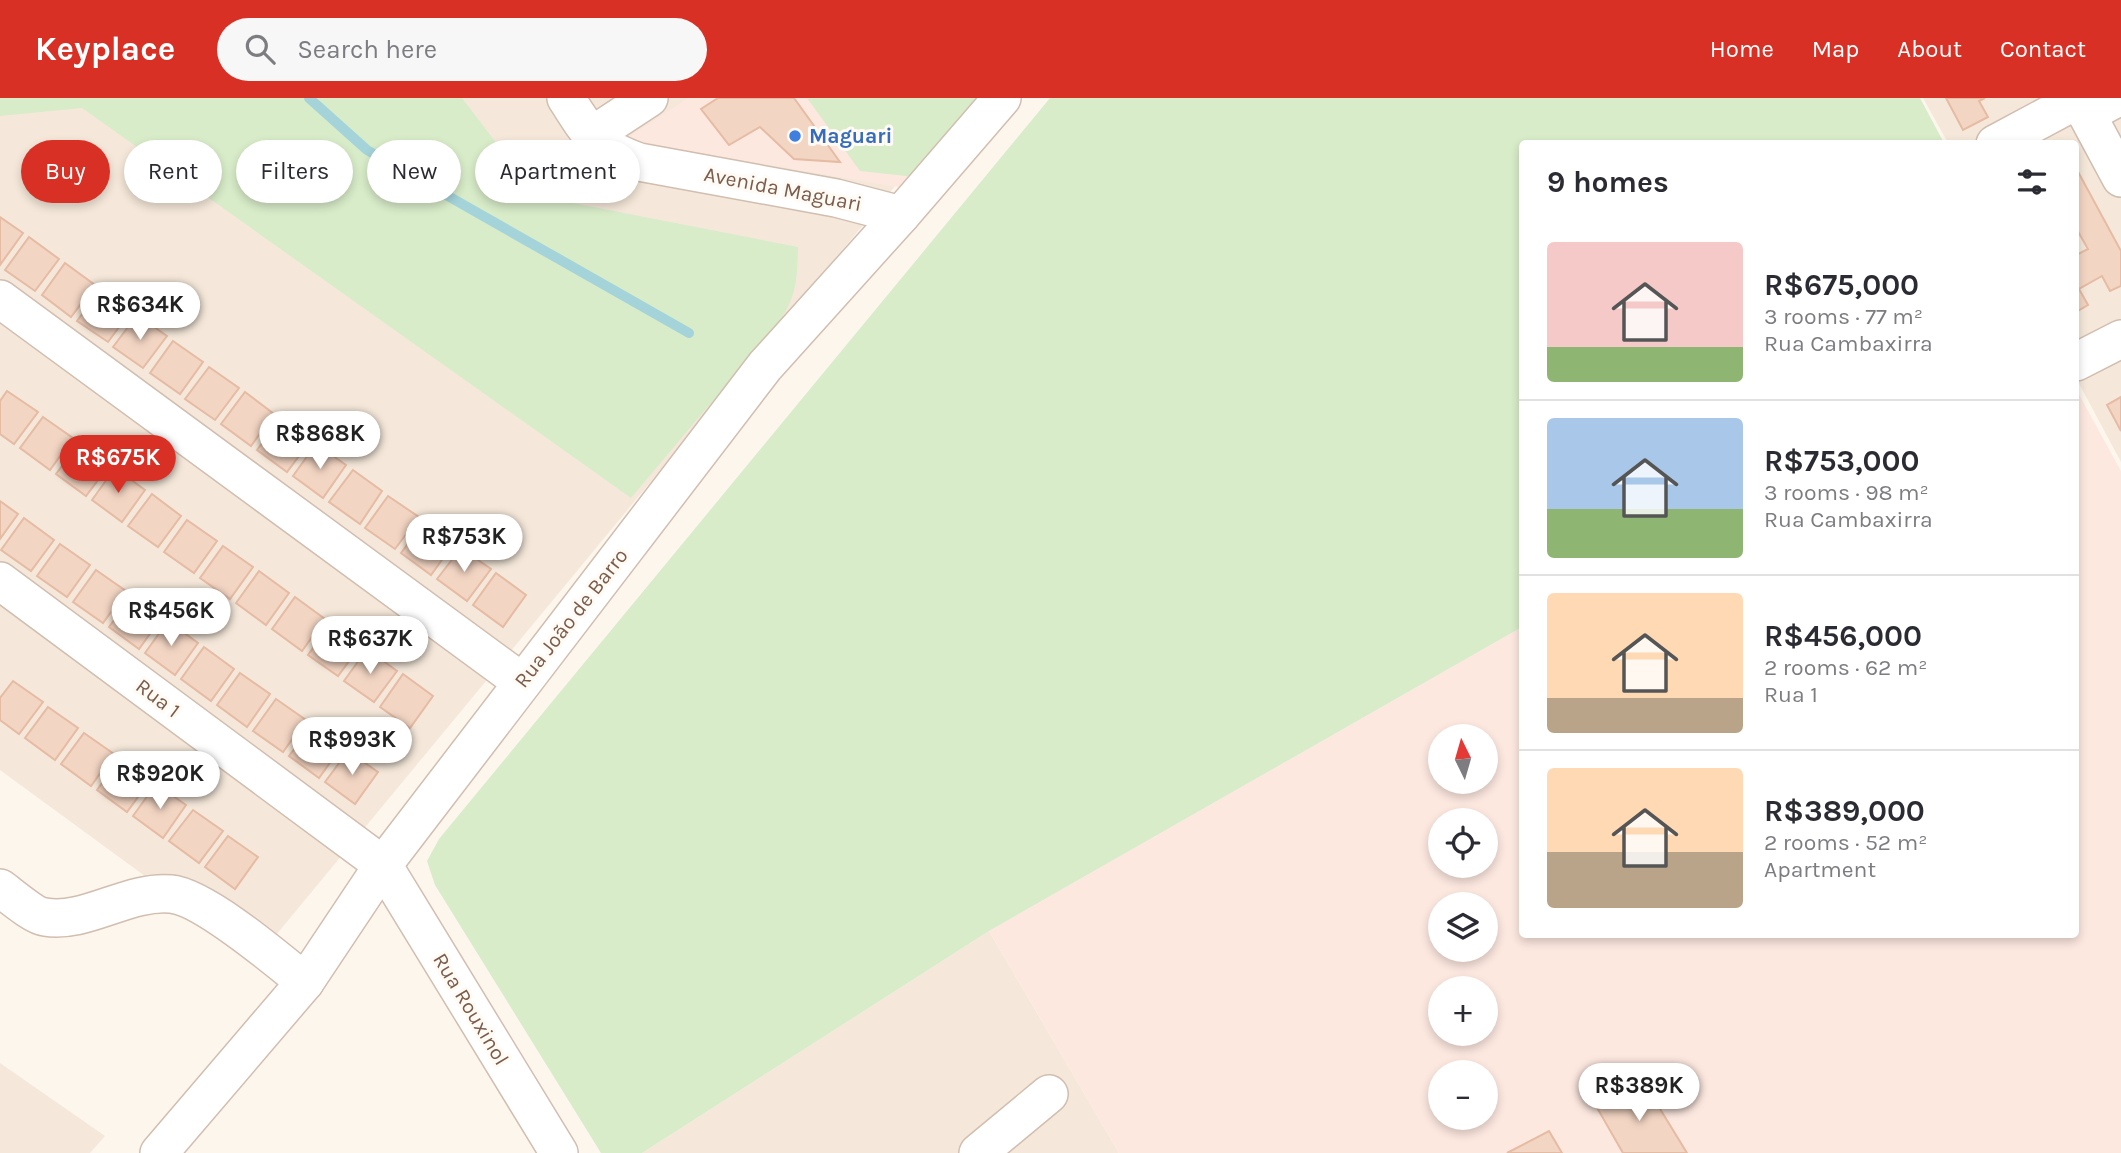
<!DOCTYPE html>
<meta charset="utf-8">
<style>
:root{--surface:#fff;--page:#f7f7f7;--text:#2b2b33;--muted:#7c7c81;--line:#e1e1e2;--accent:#d93025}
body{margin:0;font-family:Karla,sans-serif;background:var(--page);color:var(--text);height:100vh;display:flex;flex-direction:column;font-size:26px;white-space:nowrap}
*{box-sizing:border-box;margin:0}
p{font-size:23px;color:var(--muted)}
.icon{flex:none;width:38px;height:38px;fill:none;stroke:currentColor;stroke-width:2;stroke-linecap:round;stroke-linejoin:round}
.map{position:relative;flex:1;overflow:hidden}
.panel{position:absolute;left:1519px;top:42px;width:560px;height:798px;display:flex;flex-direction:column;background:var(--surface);border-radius:7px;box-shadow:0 4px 10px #0003}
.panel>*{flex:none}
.guide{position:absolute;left:21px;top:42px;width:665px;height:63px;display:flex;gap:14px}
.needle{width:46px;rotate:355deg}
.tools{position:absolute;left:1428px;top:626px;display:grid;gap:14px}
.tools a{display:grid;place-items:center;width:70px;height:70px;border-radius:50%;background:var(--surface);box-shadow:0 4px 10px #0003;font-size:35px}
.price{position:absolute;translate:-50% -60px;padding:0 16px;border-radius:24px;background:#fff;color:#222;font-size:23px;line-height:46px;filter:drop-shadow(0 2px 4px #0008)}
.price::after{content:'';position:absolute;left:50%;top:42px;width:21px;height:16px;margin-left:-10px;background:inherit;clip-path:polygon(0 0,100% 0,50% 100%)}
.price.active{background:var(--accent);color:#fff}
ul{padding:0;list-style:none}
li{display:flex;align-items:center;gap:21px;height:175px;padding:0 28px}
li+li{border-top:2px solid var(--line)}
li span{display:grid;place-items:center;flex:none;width:196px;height:140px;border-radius:7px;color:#555}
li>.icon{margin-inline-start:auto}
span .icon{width:84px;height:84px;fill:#fffc;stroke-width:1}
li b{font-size:30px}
h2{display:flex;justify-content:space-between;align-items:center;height:84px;padding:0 28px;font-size:30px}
.tag{padding:0 24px;border-radius:32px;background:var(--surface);box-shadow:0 4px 10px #0003;font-size:24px;line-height:63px}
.tag.active{background:var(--accent);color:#fff}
header{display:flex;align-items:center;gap:42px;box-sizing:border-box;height:98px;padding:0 35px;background:var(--accent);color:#fff}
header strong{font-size:33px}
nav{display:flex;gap:38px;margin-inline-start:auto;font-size:24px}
.search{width:490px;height:63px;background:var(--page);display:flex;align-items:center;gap:18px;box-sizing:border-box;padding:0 24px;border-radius:38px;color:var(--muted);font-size:26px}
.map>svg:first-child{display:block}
</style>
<header>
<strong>Keyplace</strong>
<div class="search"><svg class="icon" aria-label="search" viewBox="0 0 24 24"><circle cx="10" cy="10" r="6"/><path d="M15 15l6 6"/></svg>Search here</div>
<nav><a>Home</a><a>Map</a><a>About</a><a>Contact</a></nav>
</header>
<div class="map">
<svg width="2121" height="1055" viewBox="0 0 2121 1055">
<rect width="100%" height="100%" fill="#fdf6ec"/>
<g fill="#f5e8da">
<path d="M 0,0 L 968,0 L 257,860 L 0,672 Z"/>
<path d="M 1923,0 L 2121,0 L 2121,364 L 2076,280 L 2076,46 L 1948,45 Z"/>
<path d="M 989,833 L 1119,1055 L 642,1055 Z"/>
<path d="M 0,965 L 105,1038 L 90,1055 L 0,1055 Z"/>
</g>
<g fill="#fde8e0" fill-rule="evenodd">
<path d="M 688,0 L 988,0 L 910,91 L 625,42 Z"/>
<path d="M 2076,291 L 2121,373 L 2121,1055 L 1119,1055 L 989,833 L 1522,529 L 1522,836 L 2076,836 ZM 1440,639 L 1486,639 L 1486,684 L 1440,684 ZM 1440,723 L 1486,723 L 1486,768 L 1440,768 ZM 1440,807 L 1486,807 L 1486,852 L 1440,852 ZM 1440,891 L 1486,891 L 1486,936 L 1440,936 ZM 1440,975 L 1486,975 L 1486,1020 L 1440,1020 Z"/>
</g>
<g fill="#d8ecc9">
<path d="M 0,0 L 462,0 L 537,98 L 798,149 C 797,183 797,201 775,229 L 631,400 L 82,10 L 0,18 Z"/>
<path d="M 807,0 L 982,0 L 915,79 L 860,73 Z"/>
<path d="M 1050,0 L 1920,0 L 1944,45 L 1522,46 L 1522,529 L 989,833 L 642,1055 L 601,1055 L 435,787 L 427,763 L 439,741 Z"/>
</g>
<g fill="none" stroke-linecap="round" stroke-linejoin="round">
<path stroke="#a5d3da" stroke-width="10" d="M 309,0 L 367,52 L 689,235"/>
</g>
<g fill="#f3d5c3" stroke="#e6bba3" stroke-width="2">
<path d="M 718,0 L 794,0 L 840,64 L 794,61 L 760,29 L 729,47 L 701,11 Z"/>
<path d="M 1946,0 L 1985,0 L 1979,3 L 1988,19 L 1963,32 Z"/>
<path d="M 2076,70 L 2121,153 L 2121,188 L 2110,193 L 2102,178 L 2079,191 L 2088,207 L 2076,214 L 2076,157 L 2088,151 L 2076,130 Z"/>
<path d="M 0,119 L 23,135 L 0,167 Z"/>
<path d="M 29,139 L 59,161 L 35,193 L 5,172 Z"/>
<path d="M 65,165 L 95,187 L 71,219 L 42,197 Z"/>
<path d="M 101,191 L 131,213 L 108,244 L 77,223 Z"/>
<path d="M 137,217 L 167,238 L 143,270 L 113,249 Z"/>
<path d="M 173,243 L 203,264 L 180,296 L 150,275 Z"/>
<path d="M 209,269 L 239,290 L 215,322 L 185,301 Z"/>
<path d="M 7,293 L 38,314 L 14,346 L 0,336 L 0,303 Z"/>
<path d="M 245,294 L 274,316 L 251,348 L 221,326 Z"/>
<path d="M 2121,299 L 2121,333 L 2107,307 Z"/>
<path d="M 43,319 L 73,340 L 50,372 L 20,350 Z"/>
<path d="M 281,320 L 311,342 L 287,374 L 257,352 Z"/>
<path d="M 80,344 L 110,366 L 86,398 L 56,376 Z"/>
<path d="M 316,346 L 346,367 L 323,400 L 293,378 Z"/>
<path d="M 115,370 L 145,392 L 122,424 L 92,402 Z"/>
<path d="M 353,372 L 382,393 L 360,426 L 329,404 Z"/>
<path d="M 152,396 L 181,418 L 158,449 L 128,428 Z"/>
<path d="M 388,398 L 419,419 L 395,451 L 365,430 Z"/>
<path d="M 0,403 L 18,416 L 0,441 Z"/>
<path d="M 24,420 L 54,442 L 31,473 L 1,452 Z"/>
<path d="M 187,422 L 217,443 L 194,475 L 164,454 Z"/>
<path d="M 424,424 L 454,445 L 431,477 L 401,455 Z"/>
<path d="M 60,446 L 90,467 L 67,499 L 37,478 Z"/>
<path d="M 223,448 L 253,469 L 230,501 L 200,480 Z"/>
<path d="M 461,450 L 491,471 L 467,503 L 437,481 Z"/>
<path d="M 96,472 L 126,493 L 103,525 L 73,504 Z"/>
<path d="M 259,473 L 289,495 L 266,527 L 236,505 Z"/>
<path d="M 496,475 L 526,497 L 503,529 L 473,507 Z"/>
<path d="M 132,498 L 162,519 L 139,551 L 109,529 Z"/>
<path d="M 295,499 L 325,521 L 302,553 L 272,531 Z"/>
<path d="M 168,523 L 198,545 L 175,577 L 145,555 Z"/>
<path d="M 331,525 L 361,547 L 338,578 L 308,557 Z"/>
<path d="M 204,549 L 234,571 L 211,603 L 181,581 Z"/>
<path d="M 367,551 L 397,573 L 374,604 L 344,583 Z"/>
<path d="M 240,575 L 270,596 L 247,629 L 217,607 Z"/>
<path d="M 403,576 L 433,598 L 410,630 L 380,609 Z"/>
<path d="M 13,583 L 43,604 L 19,636 L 0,622 L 0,600 Z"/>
<path d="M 276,601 L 306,622 L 283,654 L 253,633 Z"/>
<path d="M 48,609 L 78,630 L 55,662 L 25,640 Z"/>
<path d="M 312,627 L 342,648 L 319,680 L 289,658 Z"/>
<path d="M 84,635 L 114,656 L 91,688 L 61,666 Z"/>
<path d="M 348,653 L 378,674 L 355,706 L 325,684 Z"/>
<path d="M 120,660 L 151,681 L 127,714 L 97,692 Z"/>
<path d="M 156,686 L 186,707 L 163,740 L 133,718 Z"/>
<path d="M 193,712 L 223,733 L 199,765 L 169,743 Z"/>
<path d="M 228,738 L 258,759 L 235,791 L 205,769 Z"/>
<path d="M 1643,983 L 1687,1055 L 1623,1055 L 1596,1008 Z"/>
<path d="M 1549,1033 L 1562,1055 L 1507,1055 Z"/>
</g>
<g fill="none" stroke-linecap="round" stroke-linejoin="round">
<defs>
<g id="minor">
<path d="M 566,0 C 590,38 595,48 639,64 L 836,100 L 901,117"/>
<path d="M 2078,0 L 2121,80"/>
<path d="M 2087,16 L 2117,0"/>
<path d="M 591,38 L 649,0"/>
<path d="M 1995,46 L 2079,1"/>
<path d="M 0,201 L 522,584"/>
<path d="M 2076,264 L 2121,241"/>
<path d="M 0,483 L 383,767 L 559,1055"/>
<path d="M 0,790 C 10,797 34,818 45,819 C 86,826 128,792 171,796 C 204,799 278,862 305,884"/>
<path d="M 159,1055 L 305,884 L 383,767 L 765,268 L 901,117 L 1002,0"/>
<path d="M 978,1055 L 1049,996"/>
</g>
</defs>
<use href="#minor" stroke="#d1beb0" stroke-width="40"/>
<use href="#minor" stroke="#fff" stroke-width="37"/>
</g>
<circle fill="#3f7fe0" stroke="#fffaf3" stroke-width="2.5" cx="795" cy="38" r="7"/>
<g text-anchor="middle" stroke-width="6" stroke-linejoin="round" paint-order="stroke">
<g font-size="21" font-weight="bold" fill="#366cbe" stroke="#fffaf3" text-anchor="start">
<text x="809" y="45">Maguari</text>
</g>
<g font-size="21" fill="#7a5c4d" stroke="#fffaf3">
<text transform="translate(783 91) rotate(11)" y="7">Avenida Maguari</text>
<text transform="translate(571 520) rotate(-52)" y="7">Rua João de Barro</text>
<text transform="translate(158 600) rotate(37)" y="7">Rua 1</text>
<text transform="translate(471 911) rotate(59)" y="7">Rua Rouxinol</text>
</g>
</g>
</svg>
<div class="tools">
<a><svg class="needle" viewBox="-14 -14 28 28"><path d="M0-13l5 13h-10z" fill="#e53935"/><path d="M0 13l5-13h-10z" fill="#7c7c81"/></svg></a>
<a><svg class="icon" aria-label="locate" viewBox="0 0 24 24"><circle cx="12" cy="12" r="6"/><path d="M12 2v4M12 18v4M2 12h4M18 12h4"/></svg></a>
<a><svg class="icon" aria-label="layers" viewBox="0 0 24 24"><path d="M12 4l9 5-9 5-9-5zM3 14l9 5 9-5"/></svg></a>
<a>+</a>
<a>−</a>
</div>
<b class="price" style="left:140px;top:244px">R$634K</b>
<b class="price" style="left:320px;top:373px">R$868K</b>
<b class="price active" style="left:118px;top:397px">R$675K</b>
<b class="price" style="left:464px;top:476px">R$753K</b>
<b class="price" style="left:171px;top:550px">R$456K</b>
<b class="price" style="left:370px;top:578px">R$637K</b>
<b class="price" style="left:352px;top:679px">R$993K</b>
<b class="price" style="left:160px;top:713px">R$920K</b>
<b class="price" style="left:1639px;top:1025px">R$389K</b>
<div class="guide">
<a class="tag active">Buy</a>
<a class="tag">Rent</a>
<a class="tag">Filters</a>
<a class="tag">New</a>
<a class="tag">Apartment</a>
</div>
<section class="panel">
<h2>9 homes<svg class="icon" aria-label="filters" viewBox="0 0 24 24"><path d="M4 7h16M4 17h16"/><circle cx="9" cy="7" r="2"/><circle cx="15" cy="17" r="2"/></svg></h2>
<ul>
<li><span style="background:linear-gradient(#f6c9c9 75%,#8fb573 0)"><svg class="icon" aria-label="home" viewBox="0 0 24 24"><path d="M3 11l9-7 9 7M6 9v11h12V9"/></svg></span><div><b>R$675,000</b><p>3 rooms · 77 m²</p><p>Rua Cambaxirra</p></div></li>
<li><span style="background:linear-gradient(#a9c7e8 65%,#8fb573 0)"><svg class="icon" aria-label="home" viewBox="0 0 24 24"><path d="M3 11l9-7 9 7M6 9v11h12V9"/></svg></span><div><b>R$753,000</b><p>3 rooms · 98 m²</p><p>Rua Cambaxirra</p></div></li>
<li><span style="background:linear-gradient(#ffd9b3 75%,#b9a48a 0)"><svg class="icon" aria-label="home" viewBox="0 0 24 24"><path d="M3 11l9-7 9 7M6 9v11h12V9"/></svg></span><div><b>R$456,000</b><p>2 rooms · 62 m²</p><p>Rua 1</p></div></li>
<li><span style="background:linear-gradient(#ffd9b3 60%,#b9a48a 0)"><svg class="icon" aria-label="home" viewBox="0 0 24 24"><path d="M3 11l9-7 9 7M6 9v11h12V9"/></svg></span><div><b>R$389,000</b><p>2 rooms · 52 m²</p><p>Apartment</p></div></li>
</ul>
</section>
</div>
